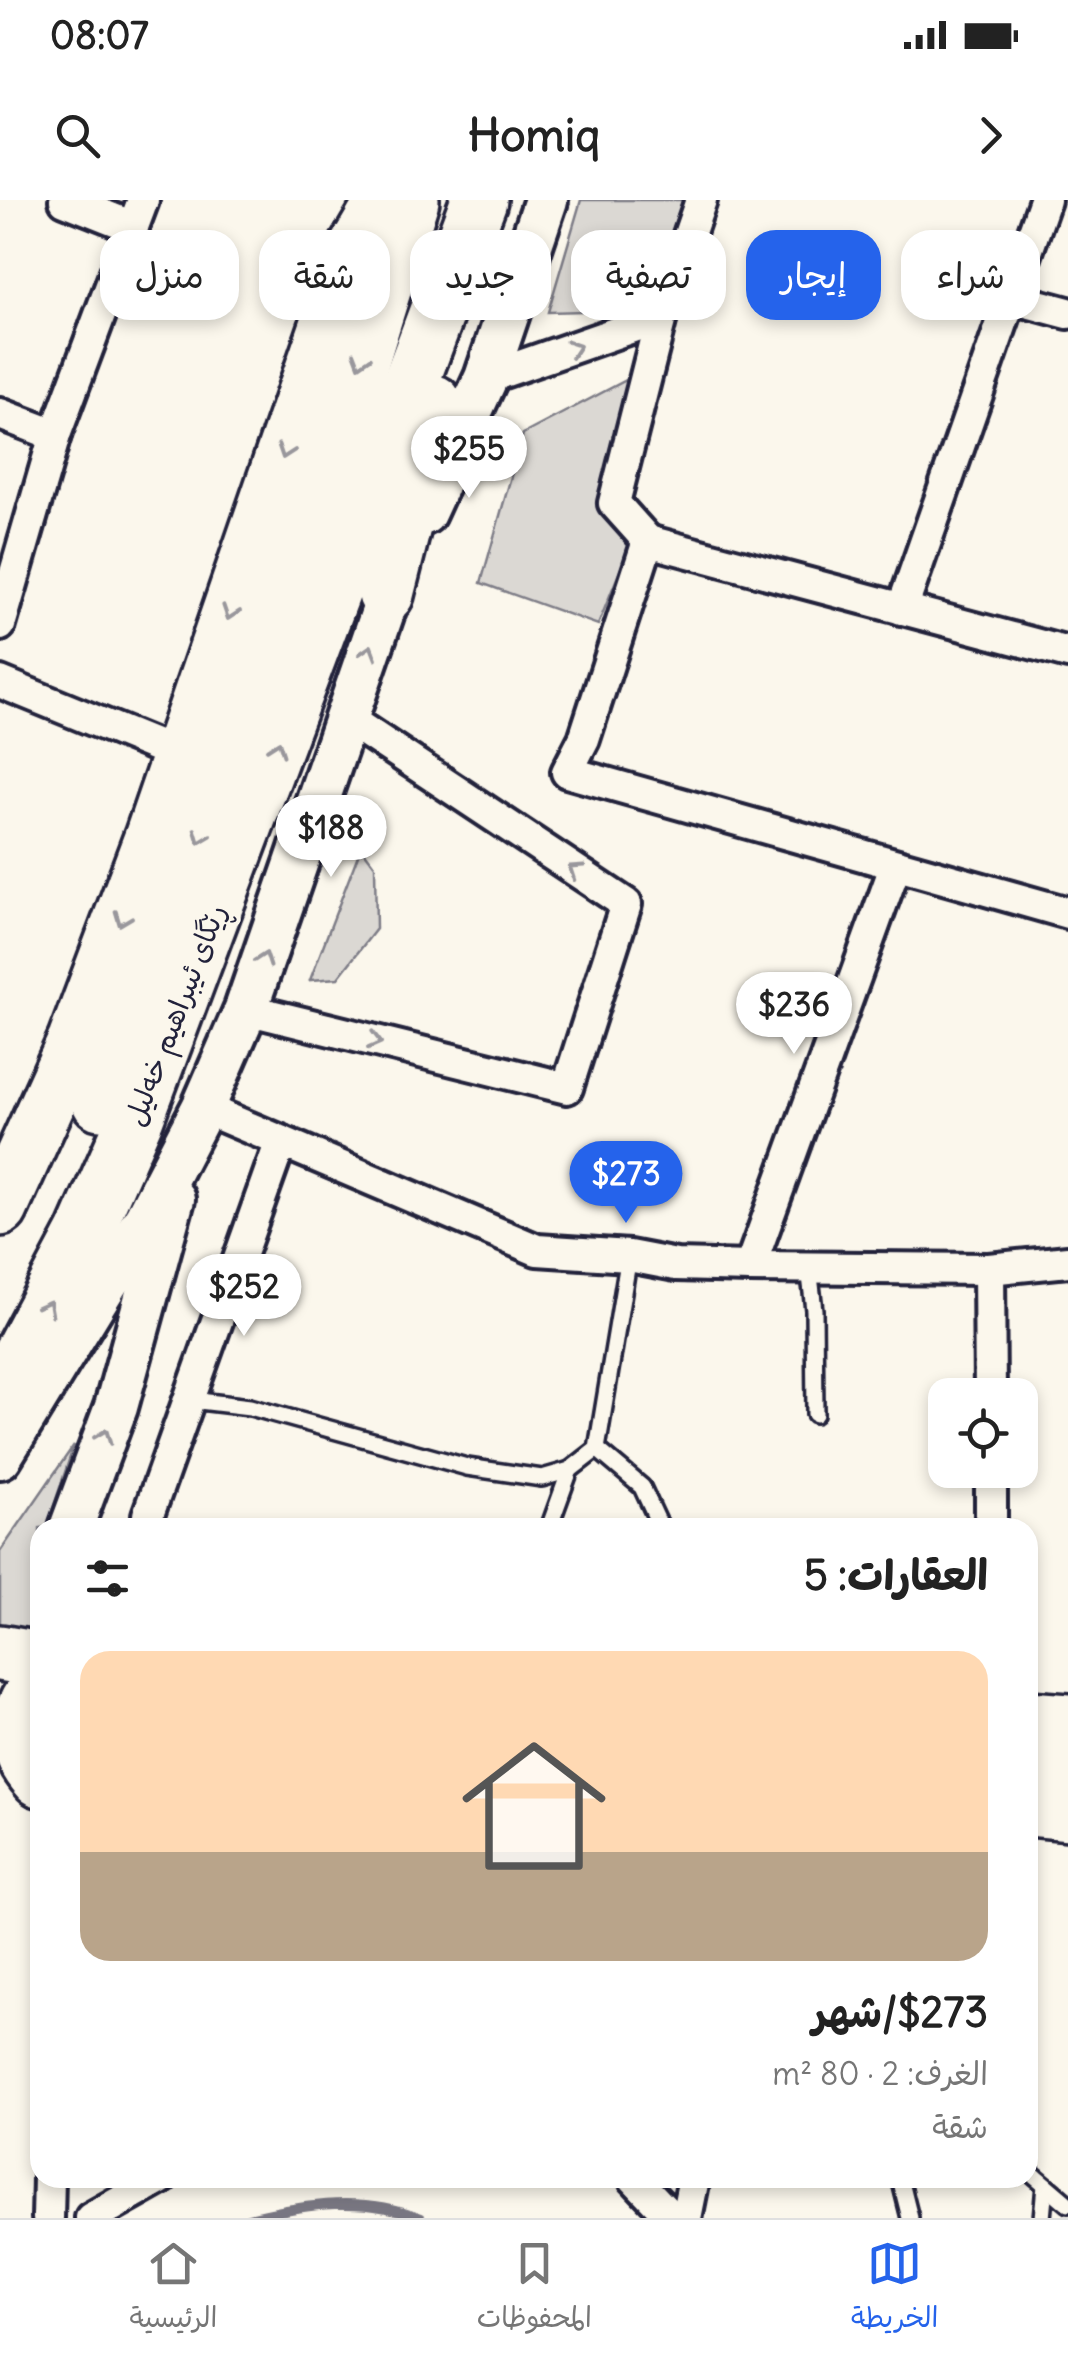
<!DOCTYPE html>
<html lang="ar">
<meta charset="utf-8">
<style>
:root{--surface:#fff;--page:#f6f6f6;--text:#222;--muted:#767676;--line:#e0e0e0;--accent:#2563eb}
body{margin:0;font-family:Delius,"Playpen Sans Arabic",sans-serif;background:var(--page);color:var(--text);direction:rtl;height:100vh;display:flex;flex-direction:column;font-size:38px;white-space:nowrap}
*{box-sizing:border-box;margin:0}
p{font-size:32px;color:var(--muted)}
.icon{flex:none;width:55px;height:55px;fill:none;stroke:currentColor;stroke-width:2;stroke-linecap:round;stroke-linejoin:round}
.map{position:relative;flex:1;overflow:hidden;direction:ltr}
.side{position:absolute;left:30px;top:1318px;width:1008px;height:670px;display:flex;flex-direction:column;background:var(--surface);border-radius:30px;box-shadow:0 5px 15px #0003;direction:rtl}
.side>*{flex:none}
.guide{position:absolute;left:30px;top:30px;width:1010px;height:90px;direction:rtl;display:flex;gap:20px}
.fabs{position:absolute;left:928px;top:1178px;display:grid;gap:20px}
.fabs a{display:grid;place-items:center;width:110px;height:110px;border-radius:20px;background:var(--surface);box-shadow:0 5px 15px #0003;font-size:50px}
.price{position:absolute;translate:-50% -85px;padding:0 22px;border-radius:35px;background:#fff;color:#222;font-size:32px;line-height:65px;filter:drop-shadow(0 2px 5px #0008)}
.price::after{content:'';position:absolute;left:50%;top:60px;width:30px;height:22px;margin-left:-15px;background:inherit;clip-path:polygon(0 0,100% 0,50% 100%)}
.price.selected{background:var(--accent);color:#fff}
ul{padding:0;list-style:none}
li{display:grid;align-content:center;gap:20px;height:530px;padding:0 50px}
li span{display:grid;place-items:center;height:310px;border-radius:30px;color:#555}
li>.icon{margin-inline-start:auto}
span .icon{width:180px;height:180px;fill:#fffc;stroke-width:1}
li b{font-size:42px}
h2{display:flex;justify-content:space-between;align-items:center;height:120px;padding:0 50px;font-size:42px}
.tag{padding:0 35px;border-radius:30px;background:var(--surface);box-shadow:0 5px 15px #0003;font-size:35px;line-height:90px}
.tag.selected{background:var(--accent);color:#fff}
.status{display:flex;justify-content:space-between;align-items:center;height:70px;padding:0 50px;background:var(--surface);direction:ltr}
.status svg{height:28px;fill:currentColor}
header{display:flex;justify-content:space-between;align-items:center;height:130px;padding:0 50px;background:var(--surface);font-size:45px;font-weight:700}
.tabs{display:flex;justify-content:space-around;align-items:center;height:140px;border-top:2px solid var(--line);background:var(--surface);font-size:28px;color:var(--muted)}
.tabs a{display:grid;justify-items:center;gap:5px}
.tabs .selected{color:var(--accent)}
.map>svg:first-child{display:block}
</style>
<div class="status"><b>08:07</b><svg viewBox="0 0 49 12"><path d="M0 12V9h3v3zM5 12V6h3v6zM10 12V3h3v9zM15 12V0h3v12zM26 1h20v11H26zM47 4h2v5h-2z"/></svg></div>
<header><svg class="icon" aria-label="forward" viewBox="0 0 24 24"><path d="M9 5l7 7-7 7"/></svg>Homiq<svg class="icon" aria-label="search" viewBox="0 0 24 24"><circle cx="10" cy="10" r="6"/><path d="M15 15l6 6"/></svg></header>
<div class="map">
<svg width="1068" height="2018" viewBox="0 0 1068 2018">
<rect width="100%" height="100%" fill="#fbf7ec"/>
<filter id="ink" filterUnits="userSpaceOnUse"><feTurbulence type="fractalNoise" baseFrequency=".01" numOctaves="2"/><feDisplacementMap in="SourceGraphic" scale="20" xChannelSelector="R" yChannelSelector="G"/><feConvolveMatrix kernelMatrix="1 2 1 2 8 2 1 2 1" color-interpolation-filters="sRGB"/></filter>
<g filter="url(#ink)">
<g fill="#dbd8d3" stroke="#7e7d87" stroke-width="2.5">
<path d="M 581,0 L 688,0 L 668,58 L 623,110 L 548,112 Z"/>
<path d="M 634,176 L 600,313 L 632,341 L 598,425 L 481,383 L 523,234 Z"/>
<path d="M 361,647 L 375,666 L 376,729 L 338,778 L 310,780 Z"/>
<path d="M 74,1245 L 47,1327 L 40,1328 L 40,1433 L 0,1431 L 0,1352 Z"/>
</g>
<g fill="none" stroke-linecap="round" stroke-linejoin="round">
<path stroke="#787681" stroke-width="10" d="M 248,2018 C 307,2004 364,1995 421,2018"/>
<defs>
<g id="lane">
<path d="M 809,1067 L 814,1110 L 815,1214"/>
<path d="M 191,1200 L 250,1207 L 467,1267 L 542,1278 L 570,1270 L 597,1249 L 629,1056"/>
<path d="M 597,1249 L 642,1287 L 661,1328"/>
<path d="M 549,1328 L 570,1270"/>
<path d="M 1028,1970 L 1068,2004"/>
<path d="M 900,1978 L 910,2018"/>
<path d="M 1042,2018 L 1045,1985"/>
</g>
<g id="street">
<path d="M 65,0 L 133,27"/>
<path d="M 701,0 L 661,117 L 614,303 L 648,341 L 584,539 L 567,572 L 1068,713"/>
<path d="M 1008,97 L 1068,113"/>
<path d="M 486,178 L 661,117"/>
<path d="M 0,214 L 55,235"/>
<path d="M 648,341 L 1068,453"/>
<path d="M 902,409 L 1045,0"/>
<path d="M 0,425 L 55,235 L 143,0"/>
<path d="M 0,482 L 181,556"/>
<path d="M 246,809 L 567,888 L 626,704 L 349,520"/>
<path d="M 203,908 L 537,1050 L 629,1056 L 676,1065 L 750,1067 L 989,1069 L 1068,1061"/>
<path d="M 750,1067 L 895,667"/>
<path d="M 989,1069 L 990,1195"/>
<path d="M 991,1270 L 991,1328"/>
<path d="M 148,1328 L 148,1315 L 281,941"/>
<path d="M 634,1978 L 672,2018"/>
<path d="M 48,2018 L 49,1978"/>
<path d="M 91,2018 L 162,1978"/>
<path d="M 686,2018 L 694,1978"/>
</g>
<g id="secondary">
<path d="M 424,313 L 486,178 L 546,0"/>
<path d="M 0,1257 L 146,1018 L 203,908 L 246,809 L 398,368"/>
<path d="M 71,1328 L 116,1207 L 173,999"/>
</g>
<g id="highway">
<path d="M 386,394 L 434,203"/>
<path d="M 100,902 L 260,484 L 411,0"/>
<path d="M 0,1008 L 76,840 L 152,638 L 352,56 L 385,0"/>
<path d="M 0,1193 L 84,1035 L 136,917 L 479,0"/>
<path d="M 0,1453 L 40,1460"/>
<path d="M 40,1485 C 13,1514 13,1550 40,1579"/>
<path d="M 1028,1519 L 1068,1522"/>
<path d="M 1028,1563 L 1068,1566"/>
<path d="M 1028,1608 L 1068,1612"/>
</g>
</defs>
<use href="#lane" stroke="#22223b" stroke-width="22"/>
<use href="#street" stroke="#22223b" stroke-width="38"/>
<use href="#secondary" stroke="#22223b" stroke-width="50"/>
<use href="#highway" stroke="#22223b" stroke-width="62"/>
<use href="#lane" stroke="#fbf7ec" stroke-width="15"/>
<use href="#street" stroke="#fbf7ec" stroke-width="30"/>
<use href="#secondary" stroke="#fbf7ec" stroke-width="42"/>
<use href="#highway" stroke="#fbf7ec" stroke-width="55"/>
</g>
<defs><path id="oneway-chevron" d="M-2-3.5L2.5 0L-2 3.5" fill="none" stroke-width="1.6" stroke-linecap="round" stroke-linejoin="round" transform="scale(2.5)"/></defs>
<g stroke="#99979c">
<use href="#oneway-chevron" transform="translate(574 148) rotate(-19)"/>
<use href="#oneway-chevron" transform="translate(361 160) rotate(107)"/>
<use href="#oneway-chevron" transform="translate(285 252) rotate(109)"/>
<use href="#oneway-chevron" transform="translate(230 413) rotate(109)"/>
<use href="#oneway-chevron" transform="translate(369 452) rotate(-73)"/>
<use href="#oneway-chevron" transform="translate(277 548) rotate(-70)"/>
<use href="#oneway-chevron" transform="translate(201 637) rotate(111)"/>
<use href="#oneway-chevron" transform="translate(575 670) rotate(-146)"/>
<use href="#oneway-chevron" transform="translate(122 719) rotate(111)"/>
<use href="#oneway-chevron" transform="translate(264 759) rotate(-70)"/>
<use href="#oneway-chevron" transform="translate(375 841) rotate(14)"/>
<use href="#oneway-chevron" transform="translate(47 1107) rotate(-62)"/>
<use href="#oneway-chevron" transform="translate(104 1236) rotate(-69)"/>
</g>
</g>
<g text-anchor="middle" stroke-width="8" stroke-linejoin="round" paint-order="stroke">
<g font-size="28" fill="#22223b" stroke="#fbf7ec">
<text transform="translate(175 815) rotate(-69)" y="10">ڕێگای ئیبراهیم خەلیل</text>
</g>
</g>
</svg>
<div class="fabs">
<a><svg class="icon" aria-label="locate" viewBox="0 0 24 24"><circle cx="12" cy="12" r="6"/><path d="M12 2v4M12 18v4M2 12h4M18 12h4"/></svg></a>
</div>
<b class="price" style="left:469px;top:301px">$255</b>
<b class="price" style="left:331px;top:680px">$188</b>
<b class="price" style="left:794px;top:857px">$236</b>
<b class="price selected" style="left:626px;top:1026px">$273</b>
<b class="price" style="left:244px;top:1139px">$252</b>
<div class="guide">
<a class="tag">شراء</a>
<a class="tag selected">إيجار</a>
<a class="tag">تصفية</a>
<a class="tag">جديد</a>
<a class="tag">شقة</a>
<a class="tag">منزل</a>
</div>
<section class="side">
<h2>العقارات: 5<svg class="icon" aria-label="filters" viewBox="0 0 24 24"><path d="M4 7h16M4 17h16"/><circle cx="9" cy="7" r="2"/><circle cx="15" cy="17" r="2"/></svg></h2>
<ul>
<li><span style="background:linear-gradient(#ffd9b3 65%,#b9a48a 0)"><svg class="icon" aria-label="home" viewBox="0 0 24 24"><path d="M3 11l9-7 9 7M6 9v11h12V9"/></svg></span><div><b>$273/شهر</b><p>الغرف: 2 · 80 m²</p><p>شقة</p></div></li>
</ul>
</section>
</div>
<nav class="tabs">
<a class="selected"><svg class="icon" aria-label="map" viewBox="0 0 24 24"><path d="M3 6l6-2 6 2 6-2v14l-6 2-6-2-6 2zM9 4v14M15 6v14"/></svg>الخريطة</a>
<a><svg class="icon" aria-label="saved" viewBox="0 0 24 24"><path d="M7 4h10v16l-5-4-5 4z"/></svg>المحفوظات</a>
<a><svg class="icon" aria-label="home" viewBox="0 0 24 24"><path d="M3 11l9-7 9 7M6 9v11h12V9"/></svg>الرئيسية</a>
</nav>
